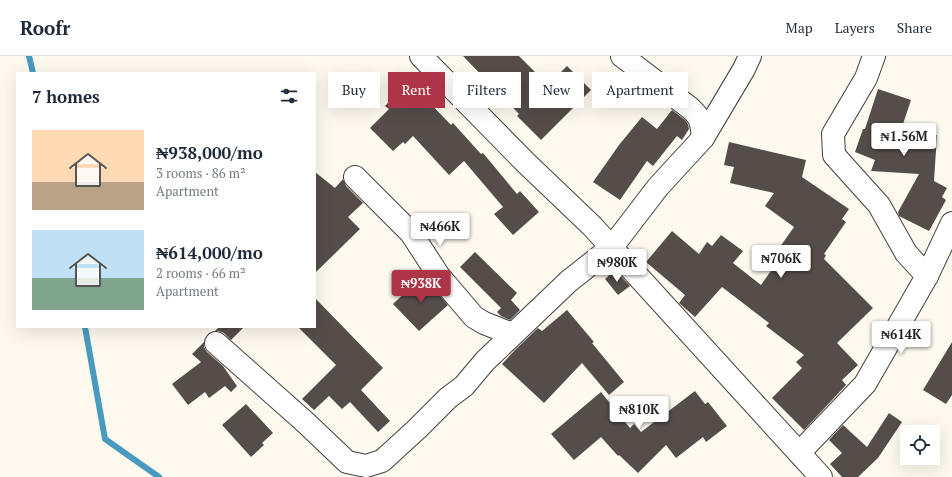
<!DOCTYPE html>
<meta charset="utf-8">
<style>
:root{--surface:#fff;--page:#f2f2f3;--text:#1f2937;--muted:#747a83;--line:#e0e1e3;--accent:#ad3547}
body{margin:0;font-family:"PT Serif",serif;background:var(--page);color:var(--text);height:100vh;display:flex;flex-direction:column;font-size:15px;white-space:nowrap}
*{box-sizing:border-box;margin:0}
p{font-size:13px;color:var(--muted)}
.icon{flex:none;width:22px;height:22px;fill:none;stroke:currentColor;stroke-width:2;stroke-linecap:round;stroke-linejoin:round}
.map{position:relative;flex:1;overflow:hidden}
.details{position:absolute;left:16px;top:16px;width:300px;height:256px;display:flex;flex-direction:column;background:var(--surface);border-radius:0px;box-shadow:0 4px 16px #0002}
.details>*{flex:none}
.hud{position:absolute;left:328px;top:16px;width:380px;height:36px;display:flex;gap:8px}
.tools{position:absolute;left:900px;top:369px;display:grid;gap:8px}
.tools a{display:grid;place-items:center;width:40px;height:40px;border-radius:0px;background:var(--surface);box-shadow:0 4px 16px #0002;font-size:20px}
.price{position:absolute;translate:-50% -34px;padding:0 9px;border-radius:4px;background:#fff;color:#222;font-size:13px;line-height:26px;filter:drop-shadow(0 1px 2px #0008)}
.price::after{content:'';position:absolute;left:50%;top:24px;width:12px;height:9px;margin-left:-6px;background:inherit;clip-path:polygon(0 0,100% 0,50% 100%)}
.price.active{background:var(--accent);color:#fff}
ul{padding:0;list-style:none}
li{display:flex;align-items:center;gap:12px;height:100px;padding:0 16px}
li span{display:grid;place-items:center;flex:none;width:112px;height:80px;border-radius:0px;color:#555}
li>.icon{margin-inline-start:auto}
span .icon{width:48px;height:48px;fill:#fffc;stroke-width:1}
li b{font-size:17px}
h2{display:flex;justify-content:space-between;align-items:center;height:48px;padding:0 16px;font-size:17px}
.chip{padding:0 14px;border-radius:0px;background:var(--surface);box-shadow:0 4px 16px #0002;font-size:14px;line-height:36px}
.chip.active{background:var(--accent);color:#fff}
header{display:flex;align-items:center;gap:24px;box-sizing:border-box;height:56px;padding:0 20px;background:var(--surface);border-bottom:1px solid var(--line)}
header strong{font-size:19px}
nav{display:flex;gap:22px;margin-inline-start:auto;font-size:14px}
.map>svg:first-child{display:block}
</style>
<header>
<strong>Roofr</strong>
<nav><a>Map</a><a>Layers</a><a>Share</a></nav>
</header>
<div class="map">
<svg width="952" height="421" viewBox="0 0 952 421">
<rect width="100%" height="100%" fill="#fdf9ee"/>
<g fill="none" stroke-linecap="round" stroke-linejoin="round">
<g stroke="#489bbe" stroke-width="6">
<path d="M 29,0 L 33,17"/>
<path d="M 85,271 L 105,383 L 159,421"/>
</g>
</g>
<g fill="#544d4a">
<path d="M 463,0 L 519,0 L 548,29 L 567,10 L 591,34 L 541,84 L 517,60 L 519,58 Z"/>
<path d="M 419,16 L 435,32 L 425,42 L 451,69 L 453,67 L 481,98 L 483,97 L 517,138 L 520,135 L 539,156 L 513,179 L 494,158 L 503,151 L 464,105 L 449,119 L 413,80 L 405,88 L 403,86 L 393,95 L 370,72 L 389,53 L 385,50 Z"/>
<path d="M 878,33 L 911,44 L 900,77 L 937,79 L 934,125 L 947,132 L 942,141 L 946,144 L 929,175 L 899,160 L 898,156 L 919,118 L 871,115 L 875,104 L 855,96 L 863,73 L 865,73 Z"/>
<path d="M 672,54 L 685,64 L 688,68 L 689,73 L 682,84 L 677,80 L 653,110 L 647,105 L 620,144 L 593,126 L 619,89 L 642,61 L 657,73 Z"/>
<path d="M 729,86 L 806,104 L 802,121 L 849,153 L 842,163 L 846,166 L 824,198 L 826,199 L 824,203 L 873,252 L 837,287 L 858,309 L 842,324 L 846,329 L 804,374 L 772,342 L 802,312 L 796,306 L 804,299 L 766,270 L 769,267 L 722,231 L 695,261 L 679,247 L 685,239 L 646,206 L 672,175 L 699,198 L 707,186 L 712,190 L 721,179 L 743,195 L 733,207 L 761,229 L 780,202 L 775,198 L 794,171 L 765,150 L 774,137 L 730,127 L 734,111 L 724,109 Z"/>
<path d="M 315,116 L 335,132 L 343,123 L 346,130 L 363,147 L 348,161 L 360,173 L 315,217 Z"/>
<path d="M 475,196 L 517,237 L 511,244 L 520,254 L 510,264 L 501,260 L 497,256 L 501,252 L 460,211 Z"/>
<path d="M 615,214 L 630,230 L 618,239 L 605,223 Z"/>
<path d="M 423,220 L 448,249 L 419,275 L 393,248 Z"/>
<path d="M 315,242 L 383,312 L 361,334 L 390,365 L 378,376 L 350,346 L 342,353 L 329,340 L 314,354 L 302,343 L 336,309 L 298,271 L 315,271 Z"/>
<path d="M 567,254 L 594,286 L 592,287 L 624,326 L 609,339 L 582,307 L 544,347 L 502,308 L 515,294 L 538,272 L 542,275 Z"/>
<path d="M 219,271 L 244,271 L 231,284 L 224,277 L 219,275 L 215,275 Z"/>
<path d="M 204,286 L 204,291 L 207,296 L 223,310 L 237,330 L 231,336 L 225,330 L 209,342 L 205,336 L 188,349 L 172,328 L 201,306 L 192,298 Z"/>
<path d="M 952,286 L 952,339 L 946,348 L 923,334 Z"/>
<path d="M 695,335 L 705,348 L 708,346 L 727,370 L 706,386 L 703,381 L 676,402 L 666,389 L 638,417 L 619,399 L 618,400 L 601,381 L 574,404 L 551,378 L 601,336 L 630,372 L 634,368 L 641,376 Z"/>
<path d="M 246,348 L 273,377 L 262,387 L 264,389 L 251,401 L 222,369 Z"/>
<path d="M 889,357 L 902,366 L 878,402 L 858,421 L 842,421 L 830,408 L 842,397 L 829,384 L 843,369 L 867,391 Z"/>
</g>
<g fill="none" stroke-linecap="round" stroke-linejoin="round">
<defs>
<g id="minor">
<path d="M 421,0 L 525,106 L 592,170 L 821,421"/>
<path d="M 622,0 L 690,52 C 702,63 701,66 703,82"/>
<path d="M 874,0 L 866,22 L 833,78 L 834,99 L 879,149 L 906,197 L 927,220"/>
<path d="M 355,121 L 411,177 L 439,220 L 474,261 L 484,267 L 512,278"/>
<path d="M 216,287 L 305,366 L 347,406 L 366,410 L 382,405 L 417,373 L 448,342 L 464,330 L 485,305 L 569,225 L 612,191 L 658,131 L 703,82 L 744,13 L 750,0"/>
<path d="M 799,397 L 865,328 L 927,220 L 952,167"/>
</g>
</defs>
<use href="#minor" stroke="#404040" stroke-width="24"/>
<use href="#minor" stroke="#fff" stroke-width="22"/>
</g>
</svg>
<div class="tools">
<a><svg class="icon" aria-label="locate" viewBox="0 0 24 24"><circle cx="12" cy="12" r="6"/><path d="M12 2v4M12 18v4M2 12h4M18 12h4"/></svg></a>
</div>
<b class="price" style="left:904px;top:101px">₦1.56M</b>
<b class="price" style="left:440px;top:191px">₦466K</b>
<b class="price" style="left:781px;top:223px">₦706K</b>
<b class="price" style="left:617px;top:227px">₦980K</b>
<b class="price active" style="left:421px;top:248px">₦938K</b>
<b class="price" style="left:901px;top:299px">₦614K</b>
<b class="price" style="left:639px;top:374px">₦810K</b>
<div class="hud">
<a class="chip">Buy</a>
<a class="chip active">Rent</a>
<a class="chip">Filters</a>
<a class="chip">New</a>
<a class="chip">Apartment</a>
</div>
<section class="details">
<h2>7 homes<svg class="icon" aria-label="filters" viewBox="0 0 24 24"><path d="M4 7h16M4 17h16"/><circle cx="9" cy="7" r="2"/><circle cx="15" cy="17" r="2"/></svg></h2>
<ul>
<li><span style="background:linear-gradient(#ffd9b3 65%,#b9a48a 0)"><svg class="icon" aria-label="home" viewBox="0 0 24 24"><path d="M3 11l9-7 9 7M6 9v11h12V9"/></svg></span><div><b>₦938,000/mo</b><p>3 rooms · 86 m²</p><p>Apartment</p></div></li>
<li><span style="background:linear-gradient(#bfe0f5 60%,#7fa58c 0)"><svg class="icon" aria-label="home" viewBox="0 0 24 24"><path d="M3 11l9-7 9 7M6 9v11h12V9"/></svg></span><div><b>₦614,000/mo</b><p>2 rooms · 66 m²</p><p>Apartment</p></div></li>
</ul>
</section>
</div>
